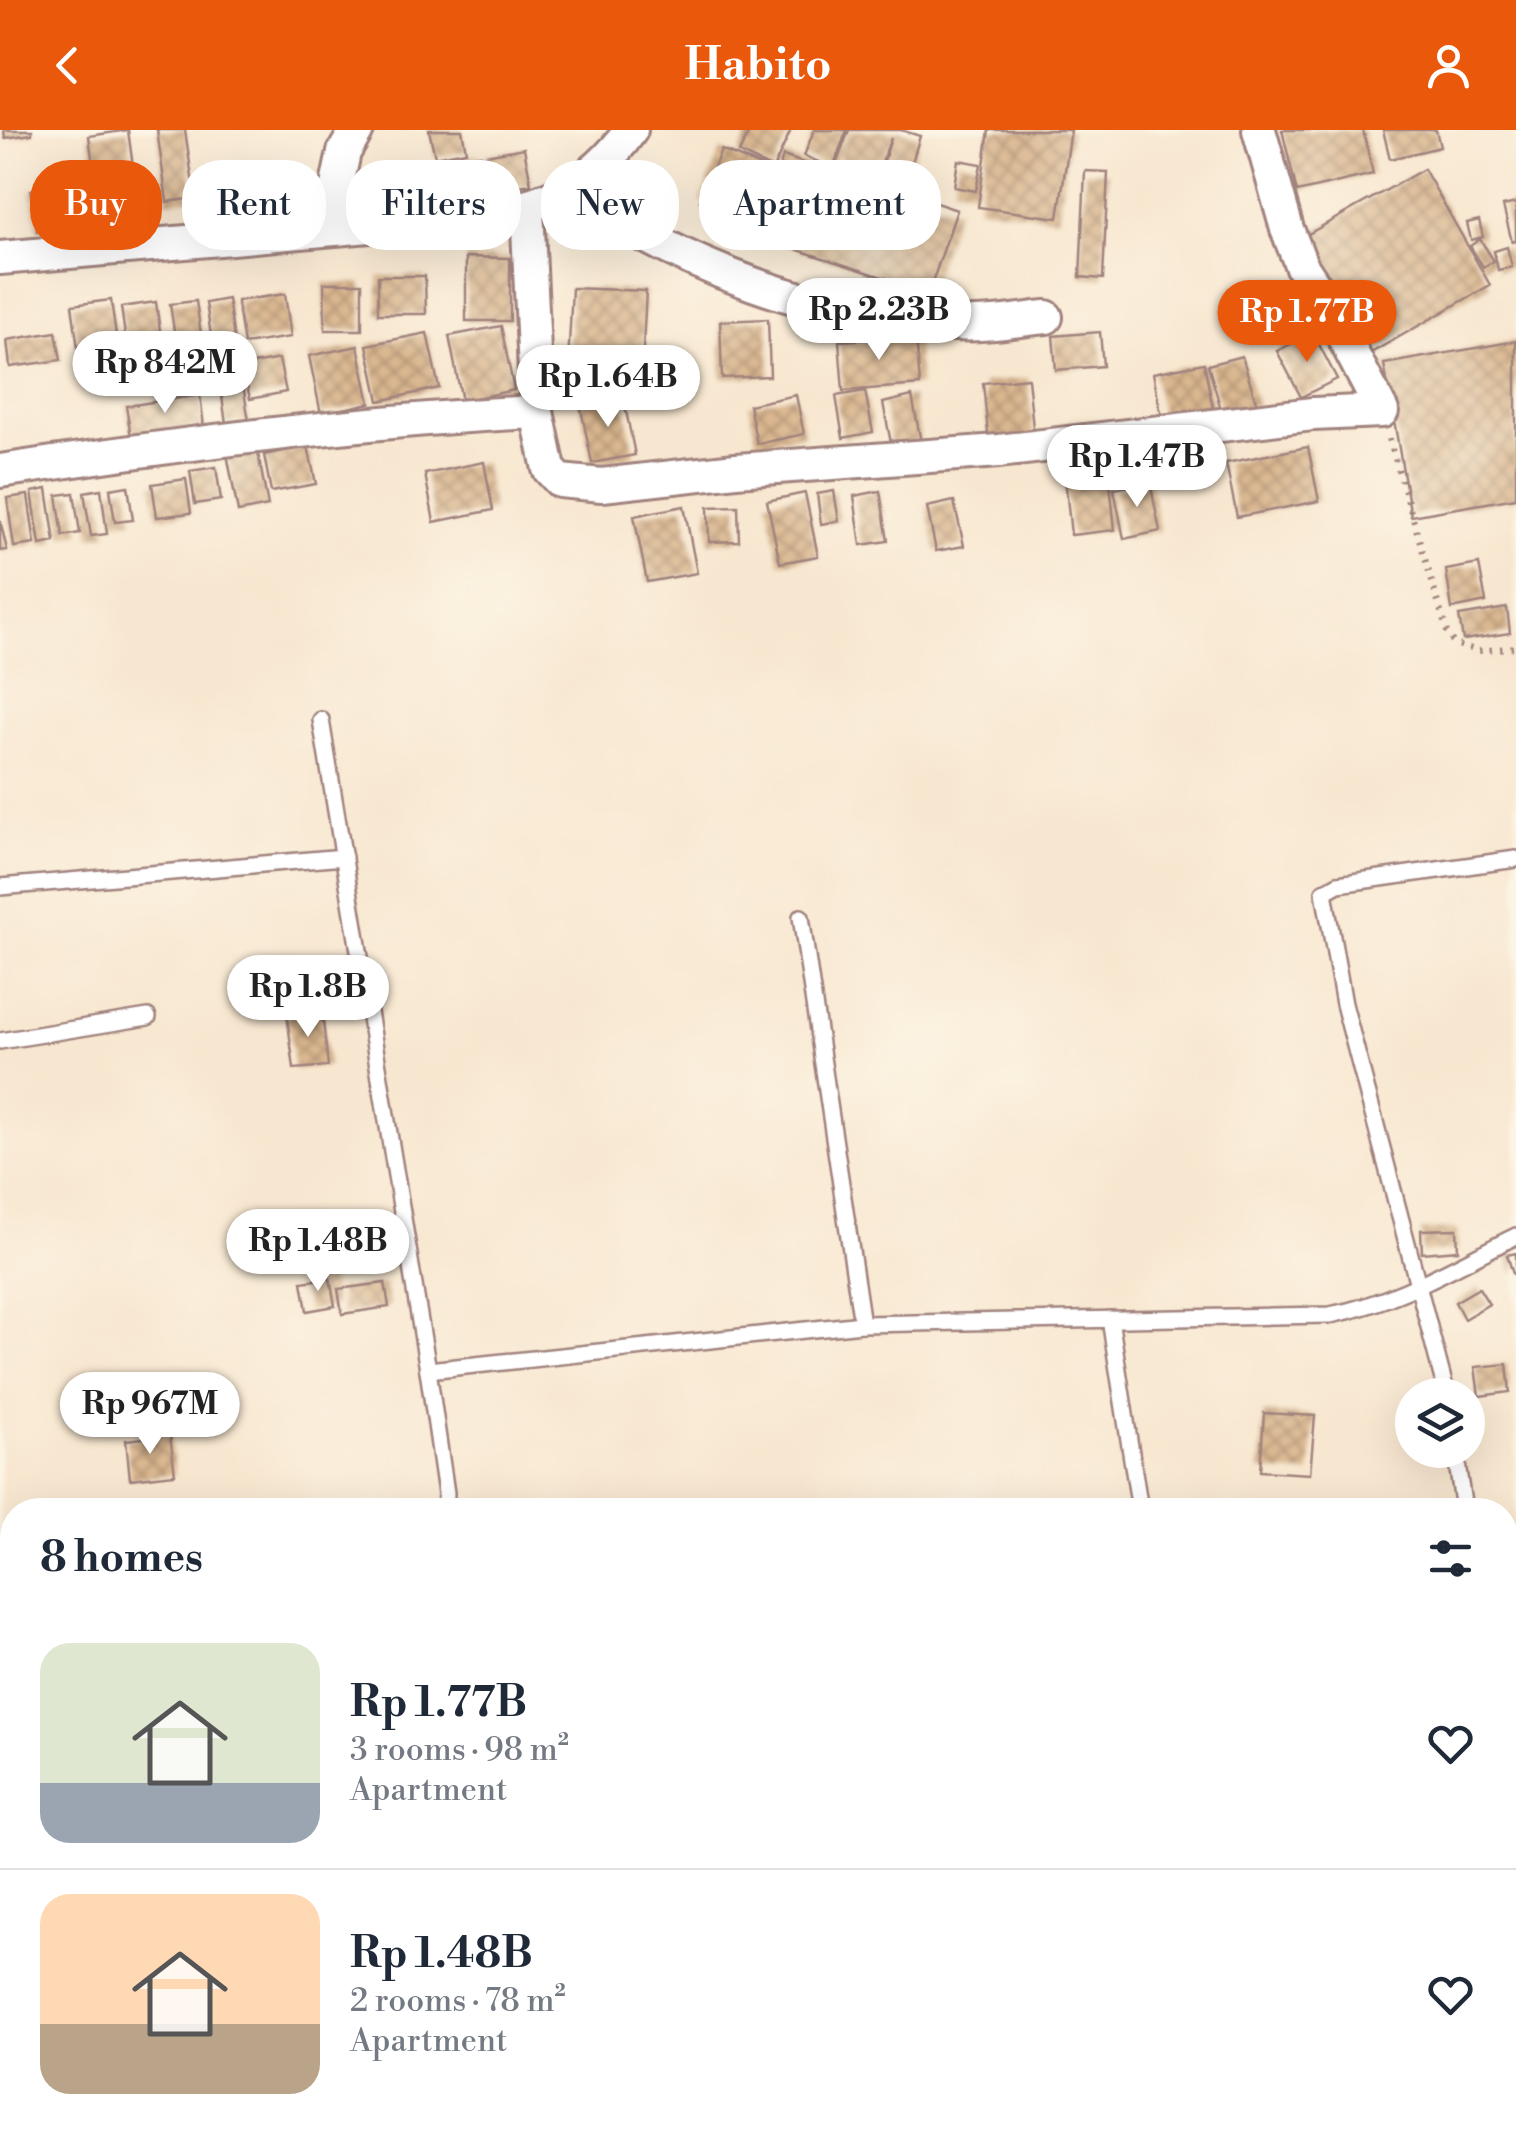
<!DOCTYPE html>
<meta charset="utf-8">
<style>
:root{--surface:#fff;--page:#f2f2f3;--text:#1f2937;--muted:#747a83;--line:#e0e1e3;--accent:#ea580c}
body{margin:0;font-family:"Libre Bodoni",serif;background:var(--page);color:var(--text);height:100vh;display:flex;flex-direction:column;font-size:38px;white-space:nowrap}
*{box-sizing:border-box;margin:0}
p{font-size:32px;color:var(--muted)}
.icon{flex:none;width:55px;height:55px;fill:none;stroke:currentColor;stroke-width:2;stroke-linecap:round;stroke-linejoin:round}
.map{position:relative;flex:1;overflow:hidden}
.drawer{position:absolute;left:0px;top:1368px;width:1518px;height:642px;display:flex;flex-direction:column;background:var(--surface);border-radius:40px 40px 0 0;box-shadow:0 10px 40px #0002}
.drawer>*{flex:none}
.top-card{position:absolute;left:30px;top:30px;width:1000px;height:90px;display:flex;gap:20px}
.fabs{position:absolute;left:1395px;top:1248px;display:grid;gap:20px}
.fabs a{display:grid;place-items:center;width:90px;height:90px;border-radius:50%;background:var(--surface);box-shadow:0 10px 40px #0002;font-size:50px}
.price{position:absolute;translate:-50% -85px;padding:0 22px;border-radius:35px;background:#fff;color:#222;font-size:32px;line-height:65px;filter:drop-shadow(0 2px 5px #0008)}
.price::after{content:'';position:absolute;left:50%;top:60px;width:30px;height:22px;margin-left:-15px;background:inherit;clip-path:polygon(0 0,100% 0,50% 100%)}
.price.on{background:var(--accent);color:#fff}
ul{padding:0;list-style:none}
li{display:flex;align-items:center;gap:30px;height:250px;padding:0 40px}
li+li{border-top:2px solid var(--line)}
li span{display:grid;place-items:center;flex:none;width:280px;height:200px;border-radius:30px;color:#555}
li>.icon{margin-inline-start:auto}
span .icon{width:120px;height:120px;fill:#fffc;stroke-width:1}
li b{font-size:42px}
h2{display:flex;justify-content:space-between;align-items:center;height:120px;padding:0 40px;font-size:42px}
.tag{padding:0 35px;border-radius:40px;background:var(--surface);box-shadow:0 10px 40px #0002;font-size:35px;line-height:90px}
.tag.on{background:var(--accent);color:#fff}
header{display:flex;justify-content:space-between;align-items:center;height:130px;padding:0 40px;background:var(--accent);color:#fff;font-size:45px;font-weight:700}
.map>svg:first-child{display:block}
</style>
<header><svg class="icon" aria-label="back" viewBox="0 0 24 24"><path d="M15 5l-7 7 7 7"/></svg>Habito<svg class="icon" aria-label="person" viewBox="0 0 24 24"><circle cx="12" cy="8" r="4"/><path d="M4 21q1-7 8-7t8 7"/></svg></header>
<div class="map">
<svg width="1516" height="2009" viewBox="0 0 1516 2009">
<defs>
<pattern id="building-cross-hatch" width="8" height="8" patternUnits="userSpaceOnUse" patternTransform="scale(2.5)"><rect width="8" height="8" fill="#dab790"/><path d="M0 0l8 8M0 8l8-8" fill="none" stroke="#b39476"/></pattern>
</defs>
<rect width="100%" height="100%" fill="#fcf5e5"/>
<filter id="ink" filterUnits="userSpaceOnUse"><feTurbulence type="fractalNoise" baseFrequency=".01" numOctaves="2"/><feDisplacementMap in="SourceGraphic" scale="20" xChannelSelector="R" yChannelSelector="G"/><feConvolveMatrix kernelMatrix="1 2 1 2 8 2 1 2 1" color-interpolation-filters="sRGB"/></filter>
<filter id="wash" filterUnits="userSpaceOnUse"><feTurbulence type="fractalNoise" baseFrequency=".0048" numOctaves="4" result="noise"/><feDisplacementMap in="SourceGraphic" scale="40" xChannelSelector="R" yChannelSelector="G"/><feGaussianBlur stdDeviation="2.25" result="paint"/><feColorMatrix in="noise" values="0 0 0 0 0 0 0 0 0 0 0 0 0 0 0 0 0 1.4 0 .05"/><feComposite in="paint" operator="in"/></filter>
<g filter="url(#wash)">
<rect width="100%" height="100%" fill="#f8e7d0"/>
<g id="blocks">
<g fill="url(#building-cross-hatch)">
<path d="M 4,0 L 32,0 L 32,4 L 5,8 Z"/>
<path d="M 128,0 L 133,37 L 94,43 L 89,6 Z"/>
<path d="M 157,0 L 185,0 L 195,68 L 167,72 Z"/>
<path d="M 429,0 L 462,0 L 466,21 L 435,27 Z"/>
<path d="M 750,0 L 791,0 L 773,39 L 739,23 Z"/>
<path d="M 814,0 L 847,0 L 833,38 L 804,26 Z"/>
<path d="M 849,0 L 901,0 L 920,6 L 903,62 L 957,80 L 929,162 L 798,120 L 826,37 L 877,54 L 891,8 L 875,51 L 835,37 Z"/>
<path d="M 989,0 L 1071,0 L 1058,88 L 978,77 Z"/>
<path d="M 1282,0 L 1363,0 L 1373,44 L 1297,62 Z"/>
<path d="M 1383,0 L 1436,0 L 1440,17 L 1390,29 Z"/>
<path d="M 524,18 L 531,54 L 492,61 L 486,25 Z"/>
<path d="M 721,20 L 776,42 L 755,93 L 700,71 Z"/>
<path d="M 481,25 L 485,60 L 444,65 L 439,31 Z"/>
<path d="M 783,26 L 822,39 L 795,118 L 756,105 L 777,43 L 782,43 L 778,41 Z"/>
<path d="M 958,30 L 981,34 L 976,61 L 954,57 Z"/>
<path d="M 1424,39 L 1490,155 L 1369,224 L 1303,107 Z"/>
<path d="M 1085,41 L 1108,42 L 1103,149 L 1080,147 Z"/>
<path d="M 68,54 L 74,96 L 37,101 L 31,60 Z"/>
<path d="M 144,55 L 149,89 L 95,97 L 90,63 Z"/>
<path d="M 1516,73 L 1516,111 L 1512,112 L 1503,76 Z"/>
<path d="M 1479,90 L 1483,107 L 1471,110 L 1467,93 Z"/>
<path d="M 1480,109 L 1494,131 L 1483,137 L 1470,116 Z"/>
<path d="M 1507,117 L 1512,137 L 1498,140 L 1494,121 Z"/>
<path d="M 466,127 L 510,128 L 510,191 L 466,191 Z"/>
<path d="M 378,146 L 425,146 L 426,184 L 378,184 Z"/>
<path d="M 324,153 L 362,153 L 362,200 L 325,200 Z"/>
<path d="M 572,158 L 646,161 L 641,256 L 567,253 Z"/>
<path d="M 285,164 L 291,207 L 244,214 L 237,171 Z"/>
<path d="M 228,169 L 234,209 L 212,212 L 206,173 Z"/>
<path d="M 111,170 L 118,220 L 79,226 L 72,175 Z"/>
<path d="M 196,171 L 203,217 L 177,221 L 170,174 Z"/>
<path d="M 156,172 L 162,215 L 127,220 L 121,177 Z"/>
<path d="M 768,189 L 770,246 L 722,248 L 720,191 Z"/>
<path d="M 501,196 L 514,260 L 462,271 L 449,206 Z"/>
<path d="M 56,202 L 61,230 L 10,237 L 7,210 Z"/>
<path d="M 1100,202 L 1103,236 L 1056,240 L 1053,206 Z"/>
<path d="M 427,203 L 439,258 L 379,271 L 367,215 Z"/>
<path d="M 1313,203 L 1337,249 L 1301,267 L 1277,221 Z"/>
<path d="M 916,206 L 920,255 L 843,261 L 839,211 Z"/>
<path d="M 1516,211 L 1516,368 L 1411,386 L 1384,234 Z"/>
<path d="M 358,216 L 370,273 L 321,284 L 309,226 Z"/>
<path d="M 1242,226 L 1257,275 L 1223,286 L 1208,235 Z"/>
<path d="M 279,229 L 286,262 L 250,269 L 243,236 Z"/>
<path d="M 193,233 L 196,249 L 139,257 L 136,241 Z"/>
<path d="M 1204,233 L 1214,283 L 1163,293 L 1153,243 Z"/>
<path d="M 1028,248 L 1034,308 L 989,313 L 983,253 Z"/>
<path d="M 242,249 L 249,291 L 226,294 L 220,252 Z"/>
<path d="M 865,261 L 873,302 L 843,308 L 836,266 Z"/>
<path d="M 200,265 L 204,297 L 131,307 L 126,276 Z"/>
<path d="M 796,265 L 804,304 L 757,314 L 749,275 Z"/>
<path d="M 623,266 L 635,325 L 592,333 L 580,274 Z"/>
<path d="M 912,266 L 921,312 L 892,318 L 883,273 Z"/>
<path d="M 308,316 L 316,354 L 271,362 L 264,325 Z"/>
<path d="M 1308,317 L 1319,371 L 1237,387 L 1226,333 Z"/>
<path d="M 257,318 L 268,376 L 238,382 L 227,324 Z"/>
<path d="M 484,332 L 493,380 L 434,392 L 425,344 Z"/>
<path d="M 216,337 L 221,370 L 195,374 L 190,341 Z"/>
<path d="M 1109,343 L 1115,400 L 1071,405 L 1065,348 Z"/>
<path d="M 186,349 L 191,383 L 157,387 L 152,354 Z"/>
<path d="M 1150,352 L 1160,401 L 1124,409 L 1114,359 Z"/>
<path d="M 128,356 L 133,390 L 115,392 L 110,359 Z"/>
<path d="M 47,359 L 55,412 L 40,415 L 32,362 Z"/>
<path d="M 101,359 L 107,404 L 91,406 L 84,362 Z"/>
<path d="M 834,361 L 839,391 L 821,394 L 817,364 Z"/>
<path d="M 880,361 L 888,411 L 861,415 L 854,366 Z"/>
<path d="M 74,363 L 80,403 L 63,406 L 57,365 Z"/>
<path d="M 805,363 L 818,426 L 780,433 L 767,371 Z"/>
<path d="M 28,365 L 35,414 L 14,417 L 7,368 Z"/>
<path d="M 954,371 L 964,416 L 936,421 L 927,377 Z"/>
<path d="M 684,376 L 697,443 L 647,452 L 634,386 Z"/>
<path d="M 738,376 L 739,411 L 709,412 L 708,377 Z"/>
<path d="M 0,390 L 7,420 L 0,421 Z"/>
<path d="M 1479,434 L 1486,472 L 1452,479 L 1446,440 Z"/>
<path d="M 1507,478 L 1510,503 L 1463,510 L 1459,486 Z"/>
<path d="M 322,882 L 328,936 L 294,939 L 287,885 Z"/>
<path d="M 1457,1099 L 1458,1120 L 1422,1123 L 1421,1100 Z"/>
<path d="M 1516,1123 L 1516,1143 L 1513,1144 L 1507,1125 Z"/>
<path d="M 330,1148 L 335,1176 L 307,1181 L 302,1152 Z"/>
<path d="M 385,1153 L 389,1177 L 342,1184 L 338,1159 Z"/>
<path d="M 1479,1158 L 1489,1174 L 1464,1189 L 1455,1172 Z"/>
<path d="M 1507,1234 L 1510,1262 L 1479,1266 L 1475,1237 Z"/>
<path d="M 1264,1283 L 1315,1286 L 1310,1344 L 1260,1341 Z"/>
<path d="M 170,1305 L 175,1344 L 130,1349 L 126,1310 Z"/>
<path d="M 12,1519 L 12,1606 L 0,1609 L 0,1522 Z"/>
<path d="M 12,1613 L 12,1694 L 0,1696 L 0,1615 Z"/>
<path d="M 745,1998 L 762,1998 L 765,2009 L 705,2009 Z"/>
</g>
</g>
</g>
<g filter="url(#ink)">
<use href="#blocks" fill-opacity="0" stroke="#a1837e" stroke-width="2.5"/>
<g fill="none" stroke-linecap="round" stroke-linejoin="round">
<defs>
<g id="service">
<path d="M 321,590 L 428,1240 L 862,1194 L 1330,1185 C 1395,1173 1457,1135 1516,1106"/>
<path d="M 0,757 L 344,727"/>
<path d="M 801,787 L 862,1194"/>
<path d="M 0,911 L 148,887"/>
<path d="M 1110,1189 L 1140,1380"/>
<path d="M 428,1240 L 446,1363 L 445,1380"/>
<path d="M 1447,1265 L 1344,874 L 1324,762 L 1338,754 L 1516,729"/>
<path d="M 1455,1320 L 1464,1380"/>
</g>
<g id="minor">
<path d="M 570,60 C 684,138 816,188 955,194 C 984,196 1016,190 1046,187"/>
<path d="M 527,78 L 537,282 L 549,339 L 560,351 L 602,355 L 736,340 L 999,321 L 1313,284 L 1382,281 L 1327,175 L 1302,137 L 1287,99 L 1259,0"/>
<path d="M 328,99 L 344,22 L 357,0"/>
<path d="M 0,128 L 475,87 C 544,76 589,59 631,0"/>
<path d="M 0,341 C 179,314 357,291 537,282"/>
<path d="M 1505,1670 L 1516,1669"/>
<path d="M 0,1921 L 12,1952"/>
<path d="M 0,1978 L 12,1975"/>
<path d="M 1247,1998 L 1249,2009"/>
</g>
</defs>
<use href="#service" stroke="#a1837e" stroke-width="20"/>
<use href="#minor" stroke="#a1837e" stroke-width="38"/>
<path stroke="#a1837e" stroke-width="6" stroke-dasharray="2.5 8" stroke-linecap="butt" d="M 1389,309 L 1447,502 L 1454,514 L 1479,521 L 1516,517"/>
<use href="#service" stroke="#fff" stroke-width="15"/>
<use href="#minor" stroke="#fff" stroke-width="32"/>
</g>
</g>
</svg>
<div class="fabs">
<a><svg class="icon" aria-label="layers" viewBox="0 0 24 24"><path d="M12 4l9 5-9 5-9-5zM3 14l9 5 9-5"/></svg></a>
</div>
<b class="price" style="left:879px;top:233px">Rp 2.23B</b>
<b class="price on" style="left:1307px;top:235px">Rp 1.77B</b>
<b class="price" style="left:165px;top:286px">Rp 842M</b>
<b class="price" style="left:608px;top:300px">Rp 1.64B</b>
<b class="price" style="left:1137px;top:380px">Rp 1.47B</b>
<b class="price" style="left:308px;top:910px">Rp 1.8B</b>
<b class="price" style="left:318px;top:1164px">Rp 1.48B</b>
<b class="price" style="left:150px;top:1327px">Rp 967M</b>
<div class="top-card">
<a class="tag on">Buy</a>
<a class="tag">Rent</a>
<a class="tag">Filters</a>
<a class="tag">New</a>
<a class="tag">Apartment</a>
</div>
<section class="drawer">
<h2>8 homes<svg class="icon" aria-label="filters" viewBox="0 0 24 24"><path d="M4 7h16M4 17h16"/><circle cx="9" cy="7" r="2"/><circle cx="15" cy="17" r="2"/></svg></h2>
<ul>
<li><span style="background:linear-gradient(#dfe7d0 70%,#9aa5b1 0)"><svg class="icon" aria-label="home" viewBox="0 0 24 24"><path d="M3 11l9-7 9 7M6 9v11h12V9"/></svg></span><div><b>Rp 1.77B</b><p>3 rooms · 98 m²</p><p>Apartment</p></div><svg class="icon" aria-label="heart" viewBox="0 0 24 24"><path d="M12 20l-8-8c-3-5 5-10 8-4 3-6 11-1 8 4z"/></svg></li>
<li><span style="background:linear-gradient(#ffd9b3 65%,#b9a48a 0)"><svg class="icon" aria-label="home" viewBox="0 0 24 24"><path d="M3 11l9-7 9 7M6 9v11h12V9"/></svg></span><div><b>Rp 1.48B</b><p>2 rooms · 78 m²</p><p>Apartment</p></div><svg class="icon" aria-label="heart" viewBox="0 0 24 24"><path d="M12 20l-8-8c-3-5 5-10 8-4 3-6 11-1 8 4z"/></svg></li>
</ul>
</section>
</div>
